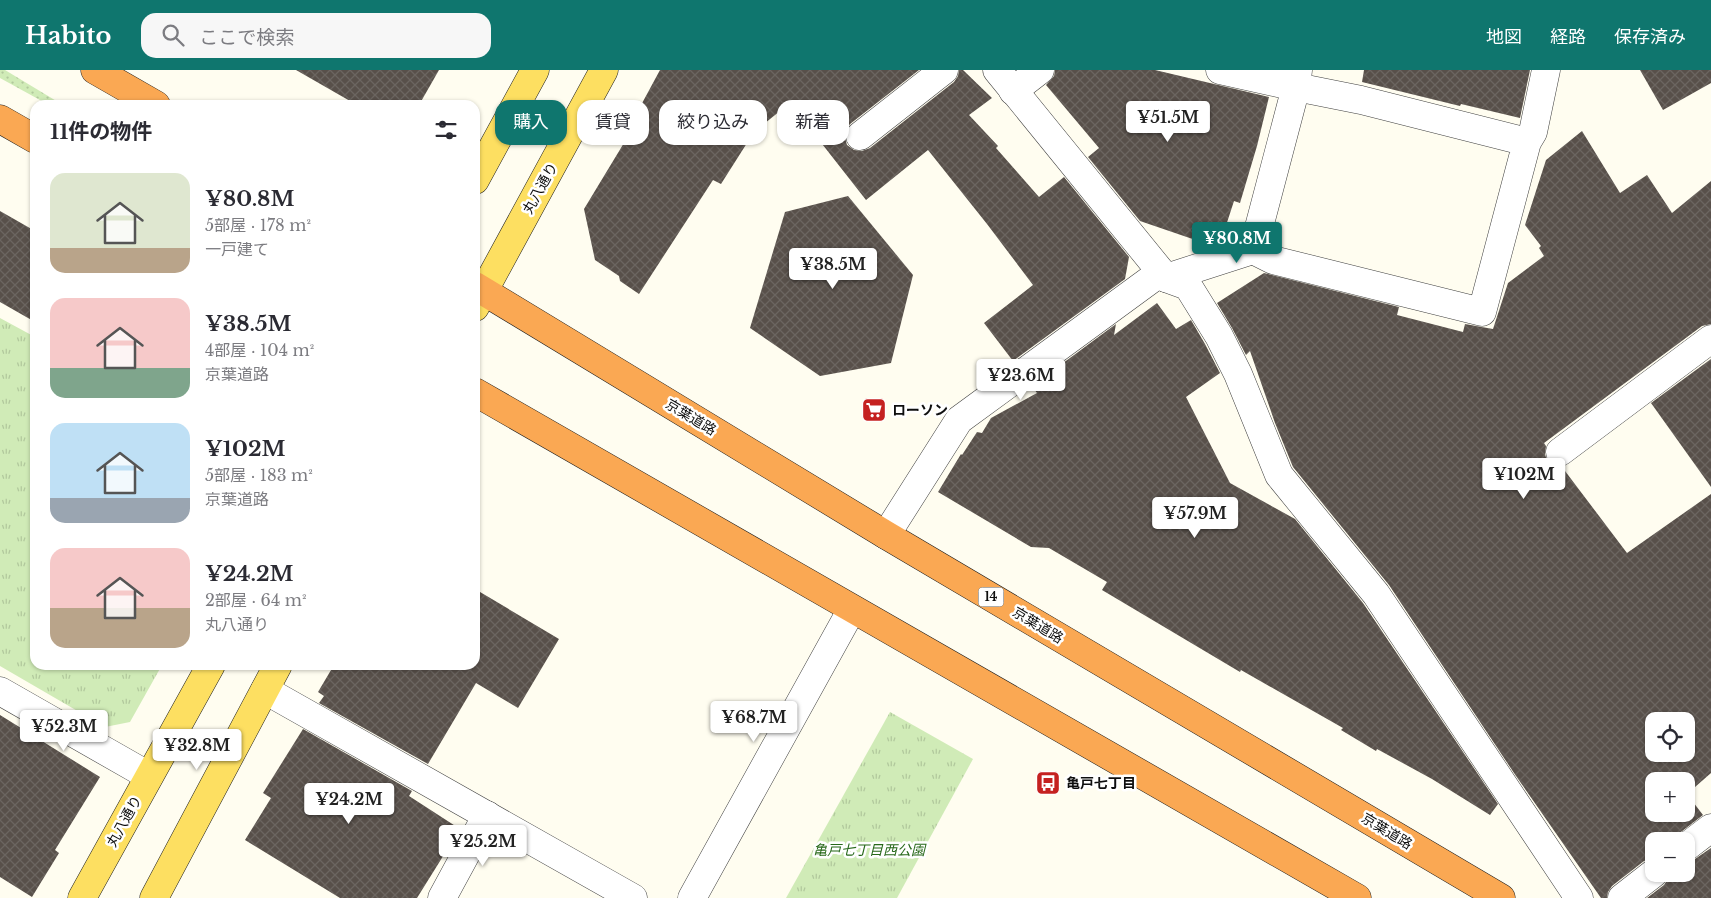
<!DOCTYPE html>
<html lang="ja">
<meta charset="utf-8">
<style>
:root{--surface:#fff;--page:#f7f7f7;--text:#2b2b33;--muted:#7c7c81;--accent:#0f766e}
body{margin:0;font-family:"Libre Baskerville","Noto Sans JP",serif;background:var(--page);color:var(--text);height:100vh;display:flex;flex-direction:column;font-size:19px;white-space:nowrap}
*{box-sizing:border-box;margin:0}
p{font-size:16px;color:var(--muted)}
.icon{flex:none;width:28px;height:28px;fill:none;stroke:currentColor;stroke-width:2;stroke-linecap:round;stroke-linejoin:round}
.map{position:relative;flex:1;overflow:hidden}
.drawer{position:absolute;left:30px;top:30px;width:450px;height:570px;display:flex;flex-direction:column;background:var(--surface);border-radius:15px;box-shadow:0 1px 4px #0004}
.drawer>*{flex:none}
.hud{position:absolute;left:495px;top:30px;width:475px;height:45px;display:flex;gap:10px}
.tools{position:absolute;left:1645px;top:642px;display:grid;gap:10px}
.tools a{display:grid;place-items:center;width:50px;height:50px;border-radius:10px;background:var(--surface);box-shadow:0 1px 4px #0004;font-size:25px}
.price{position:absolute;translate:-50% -42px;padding:0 11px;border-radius:5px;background:#fff;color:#222;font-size:16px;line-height:32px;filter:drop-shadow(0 1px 2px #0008)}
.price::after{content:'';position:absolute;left:50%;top:30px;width:15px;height:11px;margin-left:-8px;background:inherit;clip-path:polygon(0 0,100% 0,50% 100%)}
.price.on{background:var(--accent);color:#fff}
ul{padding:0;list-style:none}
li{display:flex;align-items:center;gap:15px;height:125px;padding:0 20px}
li span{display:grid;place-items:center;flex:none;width:140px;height:100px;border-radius:15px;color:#555}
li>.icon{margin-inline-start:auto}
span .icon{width:60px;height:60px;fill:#fffc;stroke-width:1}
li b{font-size:21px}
h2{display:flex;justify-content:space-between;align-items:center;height:60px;padding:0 20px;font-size:21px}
.chip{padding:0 18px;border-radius:15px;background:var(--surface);box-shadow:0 1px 4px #0004;font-size:18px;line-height:45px}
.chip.on{background:var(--accent);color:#fff}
header{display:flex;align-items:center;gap:30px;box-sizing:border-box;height:70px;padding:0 25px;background:var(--accent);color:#fff}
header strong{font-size:24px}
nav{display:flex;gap:28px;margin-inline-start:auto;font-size:18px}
.search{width:350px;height:45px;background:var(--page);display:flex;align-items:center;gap:12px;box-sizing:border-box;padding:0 18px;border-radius:15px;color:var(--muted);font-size:19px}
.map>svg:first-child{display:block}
</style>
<header>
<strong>Habito</strong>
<div class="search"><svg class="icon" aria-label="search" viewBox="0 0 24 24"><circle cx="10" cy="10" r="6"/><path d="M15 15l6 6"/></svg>ここで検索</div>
<nav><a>地図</a><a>経路</a><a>保存済み</a></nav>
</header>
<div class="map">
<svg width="1711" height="828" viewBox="0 0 1711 828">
<defs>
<pattern id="grass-dots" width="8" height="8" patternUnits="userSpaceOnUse" patternTransform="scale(1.25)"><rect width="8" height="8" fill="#d0ebb7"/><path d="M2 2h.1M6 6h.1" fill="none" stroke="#b1c89c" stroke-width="1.8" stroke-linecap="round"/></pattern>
<pattern id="park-tufts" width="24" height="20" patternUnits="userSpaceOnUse" patternTransform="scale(1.25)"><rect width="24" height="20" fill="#d0ebb7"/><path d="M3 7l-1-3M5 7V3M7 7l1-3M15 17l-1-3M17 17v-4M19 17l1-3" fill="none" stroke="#b1c89c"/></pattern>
<pattern id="building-cross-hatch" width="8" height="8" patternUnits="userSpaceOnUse" patternTransform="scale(1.25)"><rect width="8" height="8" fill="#58504a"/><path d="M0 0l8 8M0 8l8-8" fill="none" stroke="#6b6560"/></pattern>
</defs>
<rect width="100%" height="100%" fill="#fffdf0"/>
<path fill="url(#grass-dots)" d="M 0,0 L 5,0 L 63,35 L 49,35 L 0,8 Z"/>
<g fill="url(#park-tufts)">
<path d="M 0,248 L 35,267 L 35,595 L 162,595 L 130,652 L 105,657 L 0,596 Z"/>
<path d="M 890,642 L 973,689 L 897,828 L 786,828 Z"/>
</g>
<g fill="url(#building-cross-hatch)" fill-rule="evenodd">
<path d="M 296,0 L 439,0 L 419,35 L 357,35 Z"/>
<path d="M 660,0 L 919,0 L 850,54 L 846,60 L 845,68 L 847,75 L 854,80 L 862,81 L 870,78 L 954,12 L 958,6 L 959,0 L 963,0 L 992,28 L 969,45 L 998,76 L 996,78 L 1039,127 L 1064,107 L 1129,187 L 1125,209 L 1013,291 L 984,253 L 1033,215 L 987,154 L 928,80 L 866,130 L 790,33 L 754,62 L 721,114 L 713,110 L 639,224 L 620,211 L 619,206 L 595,190 L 584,139 L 630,63 L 627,61 Z"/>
<path d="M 1055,0 L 1155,0 L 1269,27 L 1257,76 L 1240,133 L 1234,131 L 1220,174 L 1213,176 L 1140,151 L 1088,87 L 1099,78 L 1046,15 L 1054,6 Z"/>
<path d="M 1364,0 L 1530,0 L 1520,48 L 1461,34 L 1460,36 L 1362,12 Z"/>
<path d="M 1640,0 L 1711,0 L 1711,13 L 1663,40 Z"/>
<path d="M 1582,61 L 1620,123 L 1647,105 L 1672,143 L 1711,111 L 1711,254 L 1702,256 L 1544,373 L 1546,376 L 1545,384 L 1547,391 L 1554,396 L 1562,397 L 1627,483 L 1711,424 L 1711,703 L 1687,724 L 1703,745 L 1677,765 L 1672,771 L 1654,771 L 1654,788 L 1644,791 L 1612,816 L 1608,822 L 1607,828 L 1601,828 L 1516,706 L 1389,515 L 1293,397 L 1275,353 L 1250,281 L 1246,285 L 1232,258 L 1217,233 L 1264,203 L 1399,237 L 1397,245 L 1463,262 L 1465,254 L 1493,259 L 1508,213 L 1544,186 L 1539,178 L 1541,176 L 1525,155 L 1546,90 ZM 1654,651 L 1686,651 L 1686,684 L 1654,684 ZM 1654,711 L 1686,711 L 1686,744 L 1654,744 Z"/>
<path d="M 848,126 L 913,205 L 891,293 L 820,306 L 750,258 L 785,142 Z"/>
<path d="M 0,141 L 35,161 L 35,252 L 0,232 Z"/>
<path d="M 1157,233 L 1176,259 L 1191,250 L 1205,274 L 1220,303 L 1186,327 L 1230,413 L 1295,449 L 1363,533 L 1498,734 L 1490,745 L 1432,709 L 1377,679 L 1376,681 L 1341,660 L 1343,658 L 1241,600 L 1240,602 L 1102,520 L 1107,512 L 1049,478 L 1031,477 L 938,422 L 961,384 L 962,385 L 977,362 L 982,363 L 991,348 L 1037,323 L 1032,316 L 1116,254 L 1114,265 Z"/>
<path d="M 1711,289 L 1711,417 L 1651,333 Z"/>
<path d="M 475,519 L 559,569 L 518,638 L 476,613 L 428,694 L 319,633 L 324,626 L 318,622 L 334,595 L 475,595 Z"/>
<path d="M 0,645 L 100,707 L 55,780 L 59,783 L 32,827 L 0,807 Z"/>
<path d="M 303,659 L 412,721 L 409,726 L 460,759 L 417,828 L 340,828 L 245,770 L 271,728 L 263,723 Z"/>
<path d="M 1711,778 L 1711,828 L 1647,828 L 1664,815 L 1668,809 L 1669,804 L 1686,804 L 1686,792 L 1695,789 Z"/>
</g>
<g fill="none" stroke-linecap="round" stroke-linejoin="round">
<defs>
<g id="minor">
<path d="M 997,0 L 1166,208 L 1188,216 L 1219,266 L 1238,304 L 1279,405 L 1376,524 L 1579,828"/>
<path d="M 1220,0 L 1296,17 L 1298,0"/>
<path d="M 1013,21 L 1040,0"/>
<path d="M 860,66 L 944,0"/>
<path d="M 1527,72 L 1361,30 L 1296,17 L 1253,180 L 1273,190 L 1482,242 L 1527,72 L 1533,62 L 1546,0"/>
<path d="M 1166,208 L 1253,180"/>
<path d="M 1560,382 L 1711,269"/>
<path d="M 886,465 L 959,350 L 1161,202"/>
<path d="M 265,620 L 633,828"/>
<path d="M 0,621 L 149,706"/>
<path d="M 1686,777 L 1711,758"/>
<path d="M 442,828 L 487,745"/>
<path d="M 692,828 L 852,539"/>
<path d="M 1622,828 L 1654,803"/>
</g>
<g id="major">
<path d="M 475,110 L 535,0"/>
<path d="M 475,237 L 604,0"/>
<path d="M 82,828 L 211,595"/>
<path d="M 154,828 L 278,595"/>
</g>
<g id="highway">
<path d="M 95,0 L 156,35"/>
<path d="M 0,49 L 35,69"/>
<path d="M 475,216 L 886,465 L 1501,828"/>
<path d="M 475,322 L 1357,828"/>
</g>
</defs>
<use href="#minor" stroke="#414141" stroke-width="29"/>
<use href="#major" stroke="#1f1f1f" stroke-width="29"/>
<use href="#highway" stroke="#1f1f1f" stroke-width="29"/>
<use href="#minor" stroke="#fff" stroke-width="28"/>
<use href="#major" stroke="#fddf61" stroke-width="28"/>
<use href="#highway" stroke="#faa853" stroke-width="28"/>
</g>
<defs>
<symbol id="supermarket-square" viewBox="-11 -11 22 22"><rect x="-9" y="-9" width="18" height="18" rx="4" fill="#c52120" stroke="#fff"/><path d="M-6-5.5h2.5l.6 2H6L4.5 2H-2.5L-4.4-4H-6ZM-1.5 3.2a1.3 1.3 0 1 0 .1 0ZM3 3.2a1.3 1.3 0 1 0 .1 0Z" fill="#fff"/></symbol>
<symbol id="bus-square" viewBox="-11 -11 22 22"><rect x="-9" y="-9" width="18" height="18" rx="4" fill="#c52120" stroke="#fff"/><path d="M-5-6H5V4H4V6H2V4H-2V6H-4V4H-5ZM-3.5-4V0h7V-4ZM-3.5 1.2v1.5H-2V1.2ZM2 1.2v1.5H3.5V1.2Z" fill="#fff"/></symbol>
</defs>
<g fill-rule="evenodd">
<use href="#supermarket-square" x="860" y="326" width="28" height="28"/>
<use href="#bus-square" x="1034" y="699" width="28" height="28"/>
</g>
<g text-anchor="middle" stroke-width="5" stroke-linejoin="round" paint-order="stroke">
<rect fill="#fff" stroke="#565656" stroke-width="1" x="978.5" y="517.5" width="25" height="19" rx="4"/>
<g font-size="12" font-weight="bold" fill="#0e0e0e">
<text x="991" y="531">14</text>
</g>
<g font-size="14" fill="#0e0e0e" stroke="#fff">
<text transform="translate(540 118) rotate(-61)" y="5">丸八通り</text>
<text transform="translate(691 347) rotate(31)" y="5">京葉道路</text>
<text transform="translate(1038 555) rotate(31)" y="5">京葉道路</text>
<text transform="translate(124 751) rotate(-61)" y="5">丸八通り</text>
<text transform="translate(1387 761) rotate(31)" y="5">京葉道路</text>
</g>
<g font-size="14" font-weight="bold" fill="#0e0e0e" stroke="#fff" text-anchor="start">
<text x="892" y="345">ローソン</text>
<text x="1066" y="718">亀戸七丁目</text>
</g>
<g font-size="14" font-style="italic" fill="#28691b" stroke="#fff">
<text x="869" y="785">亀戸七丁目西公園</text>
</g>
</g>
</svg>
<div class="tools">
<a><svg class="icon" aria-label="locate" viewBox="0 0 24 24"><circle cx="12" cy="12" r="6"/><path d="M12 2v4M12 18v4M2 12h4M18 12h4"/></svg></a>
<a>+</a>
<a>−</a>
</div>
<b class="price" style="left:1168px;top:73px">¥51.5M</b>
<b class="price on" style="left:1237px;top:194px">¥80.8M</b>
<b class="price" style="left:833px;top:220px">¥38.5M</b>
<b class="price" style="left:1021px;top:331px">¥23.6M</b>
<b class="price" style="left:1524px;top:430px">¥102M</b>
<b class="price" style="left:1195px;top:469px">¥57.9M</b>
<b class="price" style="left:754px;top:673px">¥68.7M</b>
<b class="price" style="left:64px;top:682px">¥52.3M</b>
<b class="price" style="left:197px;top:701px">¥32.8M</b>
<b class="price" style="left:349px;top:755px">¥24.2M</b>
<b class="price" style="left:483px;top:797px">¥25.2M</b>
<div class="hud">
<a class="chip on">購入</a>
<a class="chip">賃貸</a>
<a class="chip">絞り込み</a>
<a class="chip">新着</a>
</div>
<section class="drawer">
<h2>11件の物件<svg class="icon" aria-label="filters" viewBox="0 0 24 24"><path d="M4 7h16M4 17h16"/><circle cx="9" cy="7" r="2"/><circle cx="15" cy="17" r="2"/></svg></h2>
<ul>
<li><span style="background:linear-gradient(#dfe7d0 75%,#b9a48a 0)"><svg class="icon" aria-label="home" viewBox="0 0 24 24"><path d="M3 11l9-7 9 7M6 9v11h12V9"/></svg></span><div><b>¥80.8M</b><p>5部屋 · 178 m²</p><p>一戸建て</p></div></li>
<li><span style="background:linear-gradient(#f6c9c9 70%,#7fa58c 0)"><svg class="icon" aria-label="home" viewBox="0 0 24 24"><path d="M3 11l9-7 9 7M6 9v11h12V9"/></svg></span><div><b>¥38.5M</b><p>4部屋 · 104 m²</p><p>京葉道路</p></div></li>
<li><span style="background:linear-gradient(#bfe0f5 75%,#9aa5b1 0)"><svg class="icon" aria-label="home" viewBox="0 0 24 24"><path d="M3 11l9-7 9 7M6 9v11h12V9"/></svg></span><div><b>¥102M</b><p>5部屋 · 183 m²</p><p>京葉道路</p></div></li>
<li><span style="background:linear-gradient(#f6c9c9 60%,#b9a48a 0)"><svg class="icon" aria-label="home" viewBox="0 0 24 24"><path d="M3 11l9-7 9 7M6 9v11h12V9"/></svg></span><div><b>¥24.2M</b><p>2部屋 · 64 m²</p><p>丸八通り</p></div></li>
</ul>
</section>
</div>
